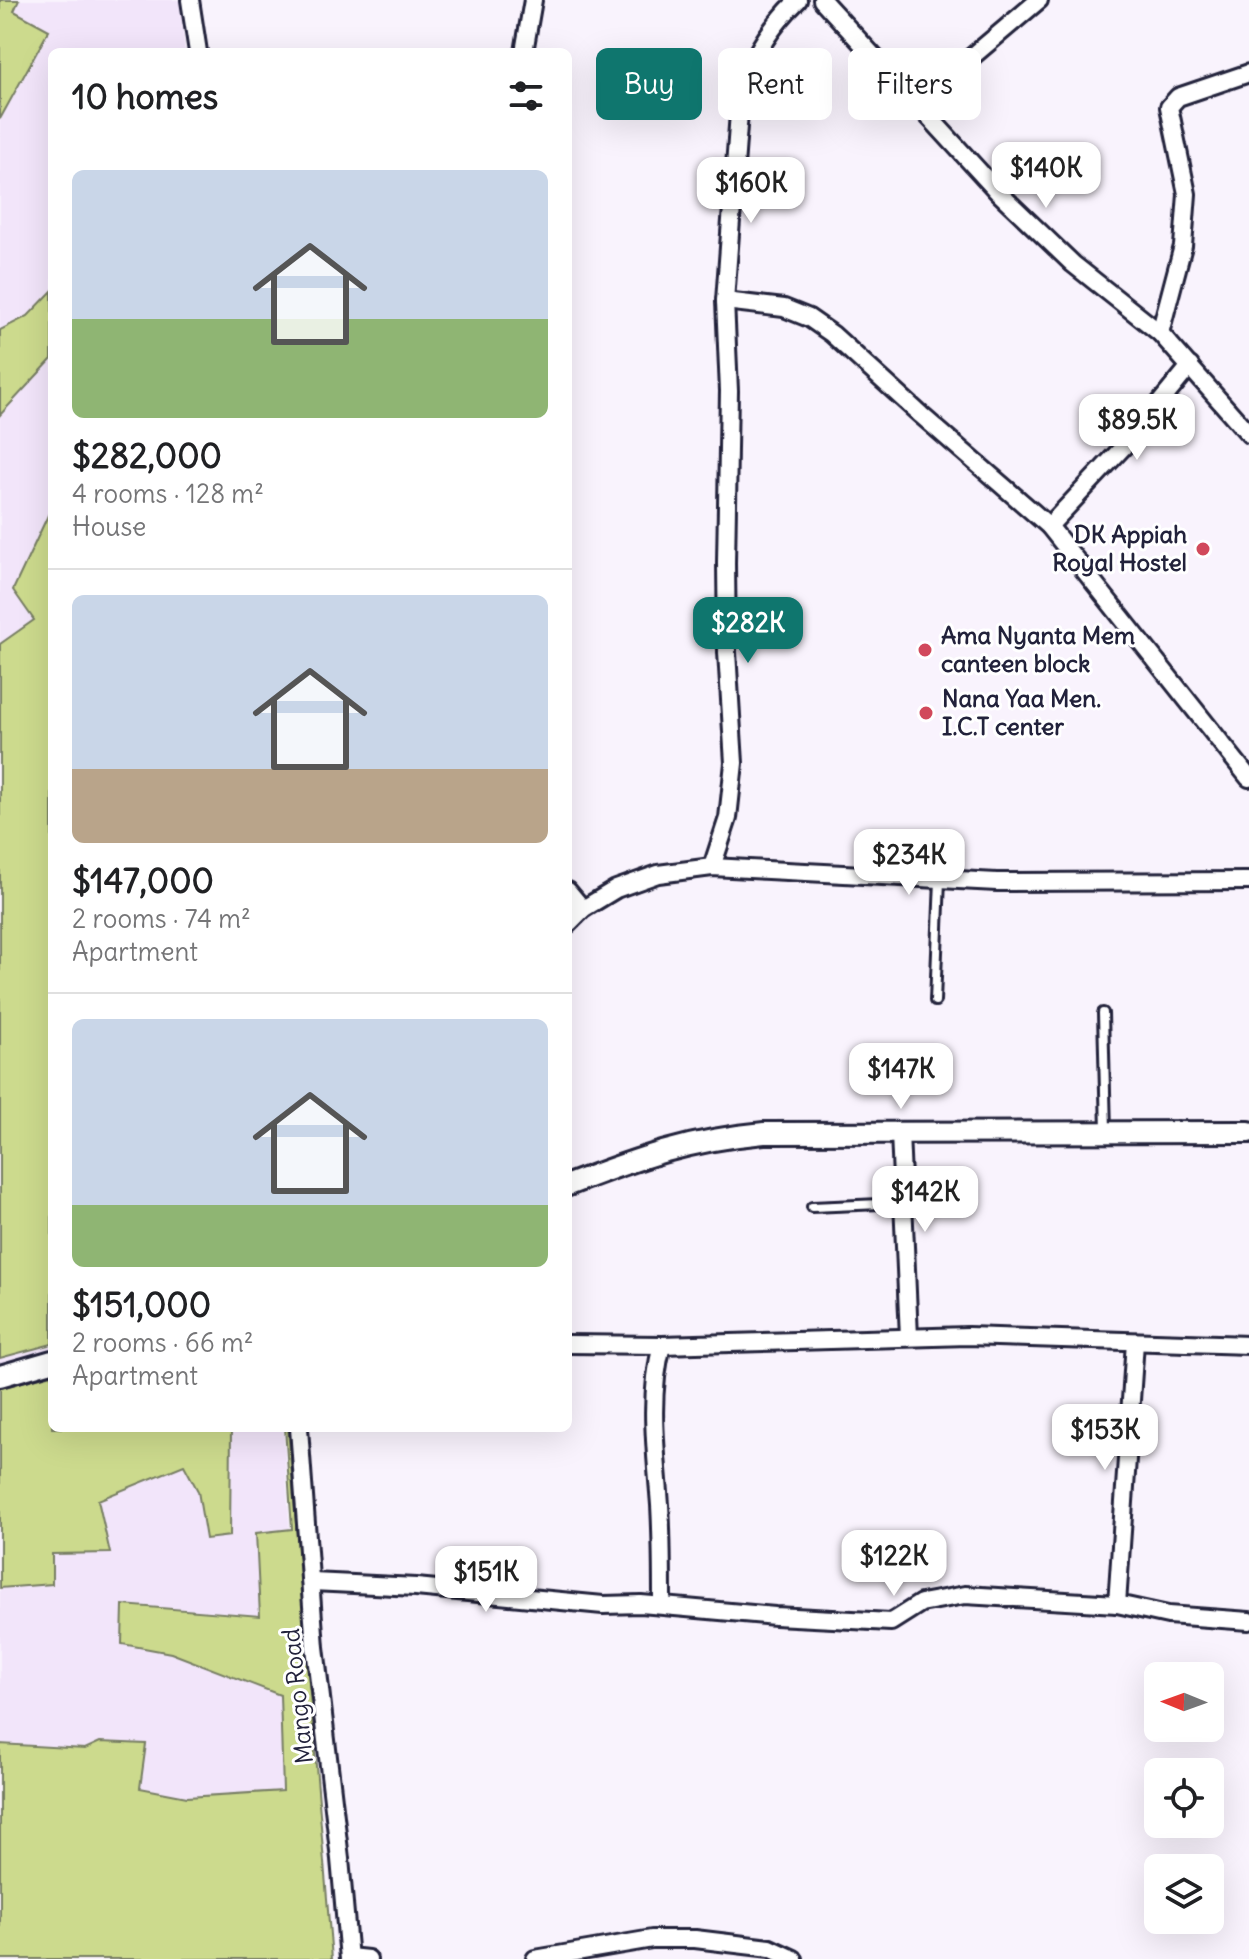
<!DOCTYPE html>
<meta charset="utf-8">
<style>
:root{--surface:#fff;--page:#f6f6f6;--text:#202124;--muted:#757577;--line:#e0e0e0;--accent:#0f766e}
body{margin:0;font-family:Delius,sans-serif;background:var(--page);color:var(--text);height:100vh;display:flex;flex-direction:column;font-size:30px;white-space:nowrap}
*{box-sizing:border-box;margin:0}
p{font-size:26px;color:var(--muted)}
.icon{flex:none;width:44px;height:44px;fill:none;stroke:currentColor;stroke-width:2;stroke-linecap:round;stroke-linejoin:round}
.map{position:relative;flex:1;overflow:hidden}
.drawer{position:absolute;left:48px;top:48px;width:524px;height:1384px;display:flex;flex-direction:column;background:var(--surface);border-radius:12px;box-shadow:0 8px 32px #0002}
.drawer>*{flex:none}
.hud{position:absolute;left:596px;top:48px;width:532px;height:72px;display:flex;gap:16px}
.needle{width:52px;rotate:271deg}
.buttons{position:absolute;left:1144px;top:1662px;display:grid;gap:16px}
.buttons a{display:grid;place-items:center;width:80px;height:80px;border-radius:12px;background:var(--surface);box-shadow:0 8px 32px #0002;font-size:40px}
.price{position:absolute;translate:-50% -68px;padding:0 18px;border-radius:16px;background:#fff;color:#222;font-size:26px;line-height:52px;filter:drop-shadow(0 2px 4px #0008)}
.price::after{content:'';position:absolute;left:50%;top:48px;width:24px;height:18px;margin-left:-12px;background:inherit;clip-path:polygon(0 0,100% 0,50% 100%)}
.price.selected{background:var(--accent);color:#fff}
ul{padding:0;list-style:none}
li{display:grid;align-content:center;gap:16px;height:424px;padding:0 24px}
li+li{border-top:2px solid var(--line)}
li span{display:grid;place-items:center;height:248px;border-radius:12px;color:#555}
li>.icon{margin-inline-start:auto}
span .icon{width:144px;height:144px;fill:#fffc;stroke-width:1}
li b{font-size:34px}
h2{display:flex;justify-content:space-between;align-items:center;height:96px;padding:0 24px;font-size:34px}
.pill{padding:0 28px;border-radius:12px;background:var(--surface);box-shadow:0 8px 32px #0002;font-size:28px;line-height:72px}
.pill.selected{background:var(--accent);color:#fff}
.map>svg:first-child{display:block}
</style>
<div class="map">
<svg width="1249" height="1959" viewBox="0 0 1249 1959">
<rect width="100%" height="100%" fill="#f9f3fd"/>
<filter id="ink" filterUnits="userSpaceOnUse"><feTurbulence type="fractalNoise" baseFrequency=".0125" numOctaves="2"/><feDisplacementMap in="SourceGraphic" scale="16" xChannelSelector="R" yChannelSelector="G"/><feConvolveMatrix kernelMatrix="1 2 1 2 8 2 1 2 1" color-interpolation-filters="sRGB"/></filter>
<g filter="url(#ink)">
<path fill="#f2e5fa" d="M 0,0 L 180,0 L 185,52 L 52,52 L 52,1428 L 283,1428 L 318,1959 L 0,1959 Z"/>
<g fill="#ccda8d" stroke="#777e64" stroke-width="2">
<path d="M 0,0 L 19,0 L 14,11 L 49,30 L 0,119 Z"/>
<path d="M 52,291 L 52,359 L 0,415 L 0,330 L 28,316 Z"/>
<path d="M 52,512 L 52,1344 L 0,1358 L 0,644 L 34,620 L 13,590 L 49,513 Z"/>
<path d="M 52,1374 L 52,1428 L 231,1428 L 230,1536 L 206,1539 L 198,1491 L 184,1465 L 98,1500 L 110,1553 L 52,1554 L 52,1584 L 0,1588 L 0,1388 Z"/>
<path d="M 285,1428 L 288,1428 L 332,1959 L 0,1959 L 0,1744 L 85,1749 L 100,1742 L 146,1744 L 140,1788 L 187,1797 L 283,1791 L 280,1695 L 171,1653 L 122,1644 L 123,1605 L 260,1616 L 256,1533 L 292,1529 Z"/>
</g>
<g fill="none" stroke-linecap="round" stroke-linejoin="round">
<defs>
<g id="service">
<path d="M 935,1001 L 940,880"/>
<path d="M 1103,1013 L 1106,1131"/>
<path d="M 812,1207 L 903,1203"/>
</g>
<g id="minor">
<path d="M 190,0 L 198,52"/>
<path d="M 822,0 L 998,192 L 1073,264 L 1160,333 L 1249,434"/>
<path d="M 524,52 L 533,0"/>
<path d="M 916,104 L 1039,0"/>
<path d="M 725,301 L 784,308 L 809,318 L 832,334 L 921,415 L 1049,526 L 1249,778"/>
<path d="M 1160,333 L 1183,246 L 1187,194 L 1169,107 L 1178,97 L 1249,73"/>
<path d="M 1049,526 L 1127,443 L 1190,366"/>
<path d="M 712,867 L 728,818 L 734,763 L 727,652 L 726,563 L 729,391 L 725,301 L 740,99 C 749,59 769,28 798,0"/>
<path d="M 568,891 L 583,909"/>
<path d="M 568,924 L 583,909 L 616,889 L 658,874 L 712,867 L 997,882 L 1249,881"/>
<path d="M 900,1133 L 909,1337"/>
<path d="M 568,1344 L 662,1345 L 968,1336 L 1249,1345"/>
<path d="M 299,1428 L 315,1647 L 340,1859 L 349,1959"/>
<path d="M 312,1582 L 416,1587 L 603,1605 L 641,1604 L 775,1616 L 891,1622 L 921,1603 L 965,1595 L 1117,1604 L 1168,1615 L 1249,1621"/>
<path d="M 1117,1604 L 1135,1342"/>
<path d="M 662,1605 C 662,1572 662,1539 660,1505 C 656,1451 648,1398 662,1345"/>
<path d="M 349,1957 L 368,1959"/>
<path d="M 535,1959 L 652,1939 L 695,1939 L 770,1948 L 794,1959"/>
</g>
<g id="tertiary">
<path d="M 568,1185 C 638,1158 689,1140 764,1133 L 1249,1132"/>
<path d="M 0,1376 L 52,1361"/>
</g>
</defs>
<use href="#service" stroke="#22223b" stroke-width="14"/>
<use href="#minor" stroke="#22223b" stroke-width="22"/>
<use href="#tertiary" stroke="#22223b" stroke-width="26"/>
<use href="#service" stroke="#fff" stroke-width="8"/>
<use href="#minor" stroke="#fff" stroke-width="16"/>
<use href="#tertiary" stroke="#fff" stroke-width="20"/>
</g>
</g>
<g fill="#d1495b" stroke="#fff" stroke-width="3">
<circle cx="1203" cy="549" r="8"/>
<circle cx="925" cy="650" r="8"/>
<circle cx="926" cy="713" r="8"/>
</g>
<g text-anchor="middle" stroke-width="6" stroke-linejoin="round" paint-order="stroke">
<g font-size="24" font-weight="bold" fill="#22223b" stroke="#fff" text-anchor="start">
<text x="1187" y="543" text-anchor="end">DK Appiah<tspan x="1187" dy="28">Royal Hostel</tspan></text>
<text x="941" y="644">Ama Nyanta Mem<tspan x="941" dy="28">canteen block</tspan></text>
<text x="942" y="707">Nana Yaa Men.<tspan x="942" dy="28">I.C.T center</tspan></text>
</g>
<g font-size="24" fill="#22223b" stroke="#fff">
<text transform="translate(298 1696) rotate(-96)" y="8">Mango Road</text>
</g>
</g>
</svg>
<div class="buttons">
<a><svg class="needle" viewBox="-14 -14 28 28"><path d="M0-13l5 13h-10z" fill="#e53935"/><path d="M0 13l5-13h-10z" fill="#757577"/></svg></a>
<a><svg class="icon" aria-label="locate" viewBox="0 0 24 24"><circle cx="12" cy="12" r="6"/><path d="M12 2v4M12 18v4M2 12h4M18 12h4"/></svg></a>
<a><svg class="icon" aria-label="layers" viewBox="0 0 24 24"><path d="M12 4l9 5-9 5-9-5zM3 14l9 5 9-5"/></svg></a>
</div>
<b class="price" style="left:1046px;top:210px">$140K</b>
<b class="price" style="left:751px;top:225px">$160K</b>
<b class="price" style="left:1137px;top:462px">$89.5K</b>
<b class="price selected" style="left:748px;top:665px">$282K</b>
<b class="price" style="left:909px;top:897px">$234K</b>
<b class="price" style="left:901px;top:1111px">$147K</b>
<b class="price" style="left:925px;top:1234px">$142K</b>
<b class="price" style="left:1105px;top:1472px">$153K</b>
<b class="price" style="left:894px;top:1598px">$122K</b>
<b class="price" style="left:486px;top:1614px">$151K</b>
<div class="hud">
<a class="pill selected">Buy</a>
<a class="pill">Rent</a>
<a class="pill">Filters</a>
</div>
<section class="drawer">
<h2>10 homes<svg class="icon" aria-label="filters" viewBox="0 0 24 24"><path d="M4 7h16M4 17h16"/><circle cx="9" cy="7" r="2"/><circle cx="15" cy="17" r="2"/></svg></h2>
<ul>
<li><span style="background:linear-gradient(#c9d6e8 60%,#8fb573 0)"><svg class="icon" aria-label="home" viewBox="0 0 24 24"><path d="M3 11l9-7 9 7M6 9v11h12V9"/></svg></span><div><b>$282,000</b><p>4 rooms · 128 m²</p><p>House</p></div></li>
<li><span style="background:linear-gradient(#c9d6e8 70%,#b9a48a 0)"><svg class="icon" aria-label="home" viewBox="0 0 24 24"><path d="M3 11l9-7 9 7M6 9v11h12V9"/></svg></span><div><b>$147,000</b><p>2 rooms · 74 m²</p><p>Apartment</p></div></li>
<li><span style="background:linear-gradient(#c9d6e8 75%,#8fb573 0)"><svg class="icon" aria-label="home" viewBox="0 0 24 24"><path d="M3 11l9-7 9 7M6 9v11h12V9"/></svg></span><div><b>$151,000</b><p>2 rooms · 66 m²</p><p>Apartment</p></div></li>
</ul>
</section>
</div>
